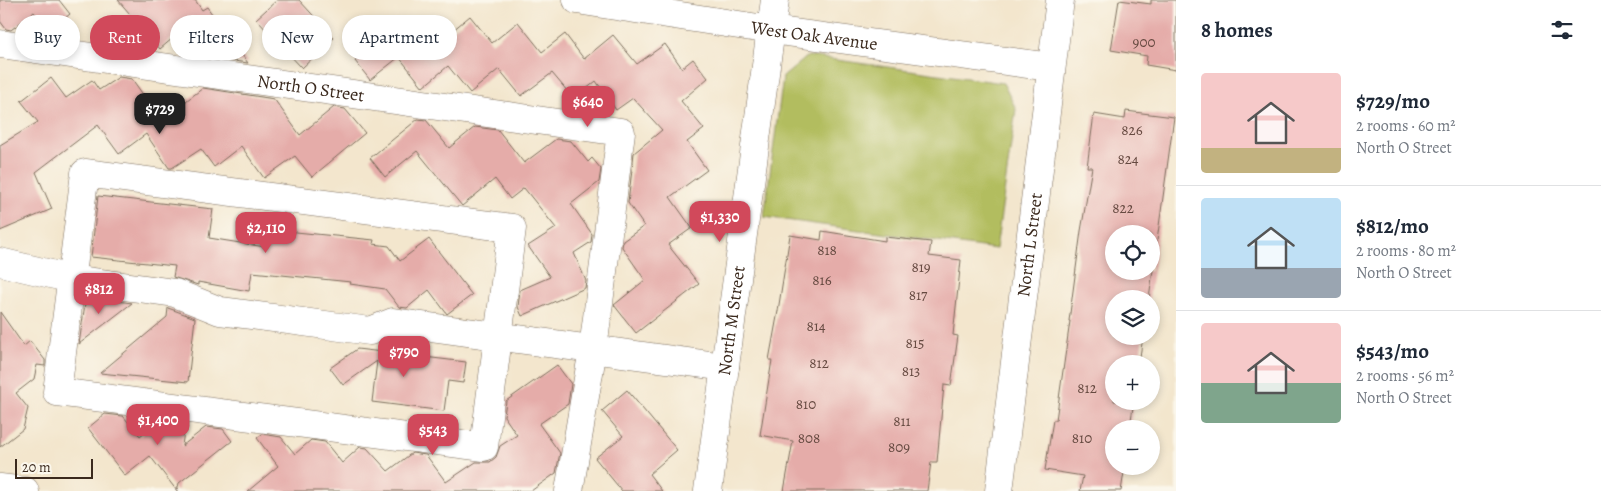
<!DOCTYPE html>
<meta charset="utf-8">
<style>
:root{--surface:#fff;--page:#f6f6f7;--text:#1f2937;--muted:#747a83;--line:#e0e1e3;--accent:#d1495b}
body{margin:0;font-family:Alegreya,serif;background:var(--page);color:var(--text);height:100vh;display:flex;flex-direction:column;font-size:19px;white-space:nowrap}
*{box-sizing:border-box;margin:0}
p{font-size:16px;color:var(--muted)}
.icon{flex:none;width:28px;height:28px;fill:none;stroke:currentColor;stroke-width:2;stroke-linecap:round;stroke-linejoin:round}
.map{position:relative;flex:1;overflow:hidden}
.drawer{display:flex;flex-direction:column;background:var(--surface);width:425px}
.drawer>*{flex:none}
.banner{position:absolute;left:15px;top:15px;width:475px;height:45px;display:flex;gap:10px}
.tools{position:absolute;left:1105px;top:225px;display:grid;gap:10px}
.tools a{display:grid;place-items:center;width:55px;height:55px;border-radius:50%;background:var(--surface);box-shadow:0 2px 8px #0003;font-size:25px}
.scale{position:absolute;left:15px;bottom:12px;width:78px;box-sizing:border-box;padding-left:5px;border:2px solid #3b2a1e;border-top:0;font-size:14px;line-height:18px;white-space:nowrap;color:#3b2a1e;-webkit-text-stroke:4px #fbf7ec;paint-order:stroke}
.price{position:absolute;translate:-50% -42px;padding:0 11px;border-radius:10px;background:var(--accent);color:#fff;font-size:16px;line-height:32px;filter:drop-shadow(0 1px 2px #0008)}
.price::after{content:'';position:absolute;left:50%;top:30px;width:15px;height:11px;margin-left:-8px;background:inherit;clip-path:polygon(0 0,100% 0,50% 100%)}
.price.selected{background:#222;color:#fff}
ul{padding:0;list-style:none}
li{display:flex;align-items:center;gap:15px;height:125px;padding:0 25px}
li+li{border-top:1px solid var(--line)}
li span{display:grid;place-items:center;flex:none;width:140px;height:100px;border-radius:5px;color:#555}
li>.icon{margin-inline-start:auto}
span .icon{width:60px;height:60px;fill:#fffc;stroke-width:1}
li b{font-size:21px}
h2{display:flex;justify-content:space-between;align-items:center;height:60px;padding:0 25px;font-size:21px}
.pill{padding:0 18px;border-radius:22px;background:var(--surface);box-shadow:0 2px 8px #0003;font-size:18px;line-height:45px}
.pill.selected{background:var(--accent);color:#fff}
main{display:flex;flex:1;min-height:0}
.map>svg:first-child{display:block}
</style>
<main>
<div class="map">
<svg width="1176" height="491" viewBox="0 0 1176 491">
<rect width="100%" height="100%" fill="#fbf7ec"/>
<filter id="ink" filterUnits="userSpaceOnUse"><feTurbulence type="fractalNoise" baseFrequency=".02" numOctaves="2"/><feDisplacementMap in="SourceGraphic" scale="10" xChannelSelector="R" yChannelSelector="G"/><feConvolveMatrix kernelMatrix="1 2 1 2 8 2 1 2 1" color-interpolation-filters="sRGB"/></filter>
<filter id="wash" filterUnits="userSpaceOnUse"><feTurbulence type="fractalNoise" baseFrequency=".0096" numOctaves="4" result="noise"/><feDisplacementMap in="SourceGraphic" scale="20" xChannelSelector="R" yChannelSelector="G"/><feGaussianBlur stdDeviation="1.12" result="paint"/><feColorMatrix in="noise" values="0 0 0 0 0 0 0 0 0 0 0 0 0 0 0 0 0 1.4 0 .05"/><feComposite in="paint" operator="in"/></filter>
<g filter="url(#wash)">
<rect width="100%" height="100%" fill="#f3e6cd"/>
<path fill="#b2bd5f" stroke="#76743e" d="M 808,56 L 1003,83 L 1016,109 L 996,249 L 764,217 L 783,77 Z"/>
<g id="blocks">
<g fill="#e5aca9" fill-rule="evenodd">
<path d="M 0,0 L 59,0 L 70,14 L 49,31 L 34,12 L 11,30 L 6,29 L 0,21 Z"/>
<path d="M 118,0 L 195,0 L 202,10 L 207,7 L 248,63 L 206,57 L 186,27 L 160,49 Z"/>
<path d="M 277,0 L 299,0 L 334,38 L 302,68 L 256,19 Z"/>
<path d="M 1119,0 L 1151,4 L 1151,0 L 1176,0 L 1176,70 L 1146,65 L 1147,56 L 1111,50 Z"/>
<path d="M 470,16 L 492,43 L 518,22 L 542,52 L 565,34 L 584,59 L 613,35 L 637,64 L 665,44 L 682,68 L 693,59 L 708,78 L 681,101 L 704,129 L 687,142 L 707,170 L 670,197 L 692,228 L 668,245 L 699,284 L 636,333 L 614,305 L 645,280 L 622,247 L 623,241 L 644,226 L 628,203 L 634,153 L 662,130 L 633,98 L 616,110 L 596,81 L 574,99 L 552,73 L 521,96 L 499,69 L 470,93 L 448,66 L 423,87 L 399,57 L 370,80 L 355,61 L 412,17 L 435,45 Z"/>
<path d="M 119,77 L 132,79 L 161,120 L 203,88 L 274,99 L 300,135 L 334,107 L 345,109 L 365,133 L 312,177 L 295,156 L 264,178 L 241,146 L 214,167 L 201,149 L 172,168 L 169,168 L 146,134 L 119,154 L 98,125 L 36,172 L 52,209 L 0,231 L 0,145 L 38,122 L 21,101 L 51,78 L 66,98 L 92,80 L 99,90 Z"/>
<path d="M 1126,111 L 1174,117 L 1149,299 L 1114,299 L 1114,336 L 1143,336 L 1139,364 L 1114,364 L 1114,401 L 1134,401 L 1130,426 L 1132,426 L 1131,429 L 1114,429 L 1114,466 L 1125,466 L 1121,491 L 1080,491 L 1083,476 L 1045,470 L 1053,420 L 1056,420 L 1070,321 L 1069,321 L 1081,231 L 1092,167 L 1087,167 L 1094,114 L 1125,119 ZM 1114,234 L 1151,234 L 1151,271 L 1114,271 Z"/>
<path d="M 418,119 L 426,120 L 449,148 L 475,127 L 498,130 L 524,163 L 556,139 L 571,141 L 588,162 L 592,158 L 601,169 L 599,182 L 571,204 L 592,234 L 591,242 L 574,253 L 586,281 L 585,288 L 522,316 L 518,307 L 520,290 L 550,277 L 528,246 L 556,228 L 524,188 L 510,199 L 495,179 L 462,206 L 417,151 L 385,177 L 370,158 Z"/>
<path d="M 98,196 L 213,209 L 209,238 L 265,247 L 267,229 L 374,240 L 373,244 L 389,246 L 400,261 L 429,239 L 472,295 L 447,314 L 429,290 L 407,308 L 399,307 L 385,289 L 350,284 L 351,282 L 252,272 L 249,291 L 198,282 L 198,285 L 173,277 L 175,266 L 91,257 Z"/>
<path d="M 822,231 L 885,241 L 885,237 L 931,242 L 929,256 L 961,260 L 953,335 L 958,336 L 951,386 L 944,385 L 937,462 L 931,462 L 927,491 L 784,491 L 793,441 L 760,435 L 772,360 L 769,360 L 778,311 L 790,235 L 821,240 Z"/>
<path d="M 86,297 L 132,303 L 79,344 Z"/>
<path d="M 168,308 L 195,318 L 188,382 L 100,373 L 167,317 Z"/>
<path d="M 0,312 L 24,346 L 30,341 L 45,360 L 45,366 L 37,365 L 34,379 L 16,393 L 28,408 L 23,429 L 0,447 Z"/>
<path d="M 357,349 L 466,362 L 463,383 L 448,381 L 444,411 L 372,402 L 377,361 L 343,385 L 330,368 Z"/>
<path d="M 557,365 L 571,384 L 568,404 L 539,424 L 560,453 L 556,473 L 531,491 L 248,491 L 278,466 L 257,438 L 262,434 L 281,437 L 295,454 L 311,440 L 325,442 L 342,463 L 360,447 L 367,448 L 388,471 L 412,453 L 426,455 L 446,482 L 476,462 L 490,462 L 496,457 L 500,446 L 517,435 L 504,416 L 506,401 Z"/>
<path d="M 627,390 L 677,450 L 649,474 L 662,491 L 622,491 L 595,458 L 623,436 L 602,411 Z"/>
<path d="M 105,414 L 123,416 L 140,436 L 159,421 L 177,423 L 184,431 L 182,446 L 206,427 L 223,429 L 232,441 L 179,483 L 177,491 L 150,456 L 125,476 L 88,428 Z"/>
</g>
</g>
</g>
<g filter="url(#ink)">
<use href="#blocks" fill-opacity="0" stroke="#7b6c5b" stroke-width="1"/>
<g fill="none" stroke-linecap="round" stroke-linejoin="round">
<defs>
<g id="street">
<path id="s1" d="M 577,0 L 771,30 L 1051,67"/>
<path id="s2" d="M 0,44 L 621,132 L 593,349 L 569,491"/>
<path d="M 85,173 L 512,228 L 484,447 L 57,392 Z"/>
<path d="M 0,262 L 72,279 L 175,293 L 220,311 L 236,313 L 370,331 L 393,322 L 725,367"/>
<path d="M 0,488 L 25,491"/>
<path id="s3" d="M 708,491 L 775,0"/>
<path id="s4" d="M 999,491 L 1060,0"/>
</g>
</defs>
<use href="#street" stroke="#7b6c5b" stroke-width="29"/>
<use href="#street" stroke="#fff" stroke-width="28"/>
</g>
</g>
<g text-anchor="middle" stroke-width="4" stroke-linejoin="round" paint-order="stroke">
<g font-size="15" fill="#664a41">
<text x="1144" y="47">900</text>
<text x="1132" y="135">826</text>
<text x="1128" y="164">824</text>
<text x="1123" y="213">822</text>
<text x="827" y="255">818</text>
<text x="921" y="272">819</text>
<text x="822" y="285">816</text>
<text x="918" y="300">817</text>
<text x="816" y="331">814</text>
<text x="915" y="348">815</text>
<text x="819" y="368">812</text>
<text x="911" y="376">813</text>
<text x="1087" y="393">812</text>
<text x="806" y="409">810</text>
<text x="902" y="426">811</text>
<text x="809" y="443">808</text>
<text x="1082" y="443">810</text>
<text x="899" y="452">809</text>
</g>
<g font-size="18" fill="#3b2a1e" stroke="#fbf7ec">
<text dy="6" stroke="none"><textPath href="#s1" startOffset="240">West Oak Avenue</textPath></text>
<text dy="6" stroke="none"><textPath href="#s2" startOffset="314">North O Street</textPath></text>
<text dy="6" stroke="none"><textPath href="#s4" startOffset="248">North L Street</textPath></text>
<text dy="6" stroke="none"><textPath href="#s3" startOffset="172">North M Street</textPath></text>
</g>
</g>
</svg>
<div class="tools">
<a><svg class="icon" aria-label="locate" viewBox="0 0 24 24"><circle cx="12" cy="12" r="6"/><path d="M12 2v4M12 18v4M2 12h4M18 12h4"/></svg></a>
<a><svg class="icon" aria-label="layers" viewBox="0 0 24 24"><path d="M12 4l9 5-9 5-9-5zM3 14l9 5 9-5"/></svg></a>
<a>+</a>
<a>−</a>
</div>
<div class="scale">20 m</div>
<b class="price" style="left:588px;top:128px">$640</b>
<b class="price selected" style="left:160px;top:135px">$729</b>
<b class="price" style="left:720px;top:243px">$1,330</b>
<b class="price" style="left:266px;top:254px">$2,110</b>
<b class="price" style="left:99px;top:315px">$812</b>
<b class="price" style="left:404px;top:378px">$790</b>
<b class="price" style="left:158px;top:446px">$1,400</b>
<b class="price" style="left:433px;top:456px">$543</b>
<div class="banner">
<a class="pill">Buy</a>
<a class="pill selected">Rent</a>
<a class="pill">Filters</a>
<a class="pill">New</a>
<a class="pill">Apartment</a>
</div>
</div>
<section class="drawer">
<h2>8 homes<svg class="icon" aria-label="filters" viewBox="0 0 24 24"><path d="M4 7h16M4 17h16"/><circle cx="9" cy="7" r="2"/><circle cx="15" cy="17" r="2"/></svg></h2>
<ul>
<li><span style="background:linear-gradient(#f6c9c9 75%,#c2b280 0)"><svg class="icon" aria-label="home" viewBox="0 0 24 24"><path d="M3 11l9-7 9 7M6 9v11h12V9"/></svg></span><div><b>$729/mo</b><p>2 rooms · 60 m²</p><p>North O Street</p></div></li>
<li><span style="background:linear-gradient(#bfe0f5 70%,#9aa5b1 0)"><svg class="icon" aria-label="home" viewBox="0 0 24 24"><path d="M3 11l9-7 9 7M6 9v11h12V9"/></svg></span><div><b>$812/mo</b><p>2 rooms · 80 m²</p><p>North O Street</p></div></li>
<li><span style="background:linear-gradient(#f6c9c9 60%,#7fa58c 0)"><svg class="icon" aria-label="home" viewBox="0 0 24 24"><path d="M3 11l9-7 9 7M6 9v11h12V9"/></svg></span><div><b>$543/mo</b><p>2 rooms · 56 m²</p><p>North O Street</p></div></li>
</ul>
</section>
</main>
